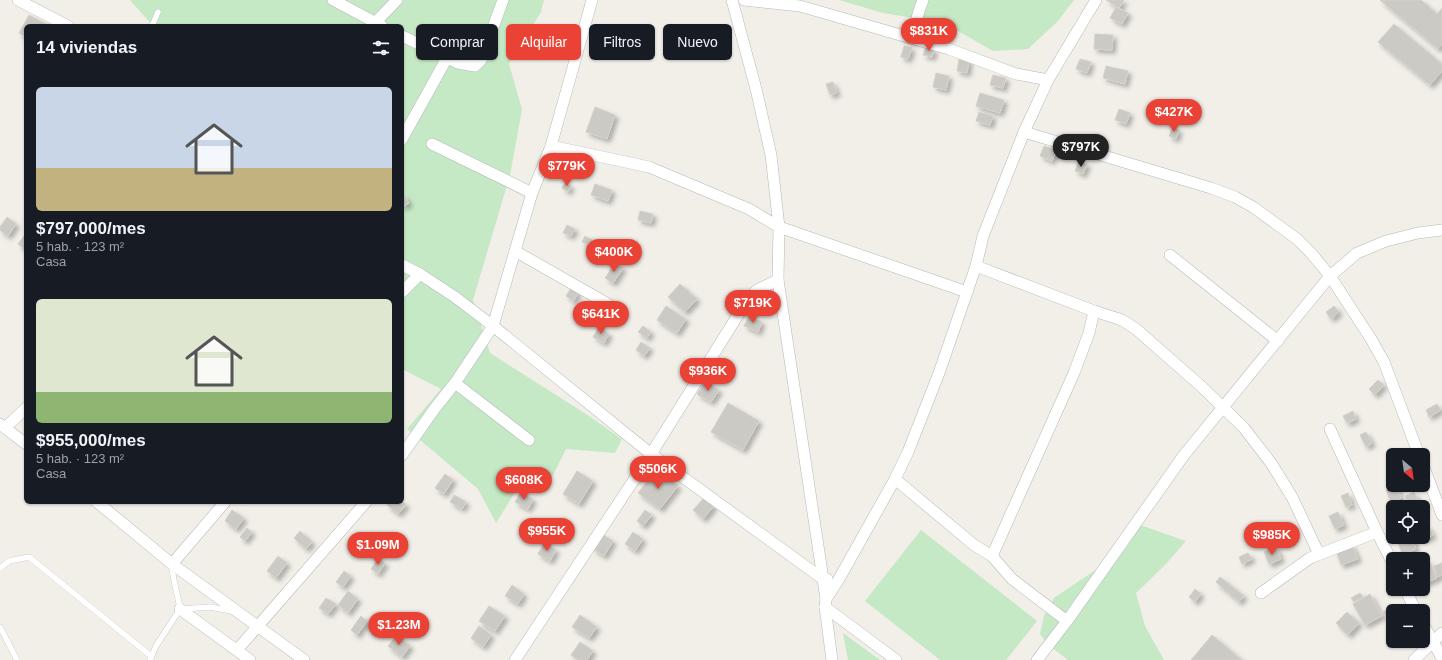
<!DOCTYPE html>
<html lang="es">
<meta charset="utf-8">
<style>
:root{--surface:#171b24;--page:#20242c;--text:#f1f3f6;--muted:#9ea1a6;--accent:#ea4335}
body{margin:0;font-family:Arial,sans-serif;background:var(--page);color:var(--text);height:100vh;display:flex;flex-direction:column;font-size:15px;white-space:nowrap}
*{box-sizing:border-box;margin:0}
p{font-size:13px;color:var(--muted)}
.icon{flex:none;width:22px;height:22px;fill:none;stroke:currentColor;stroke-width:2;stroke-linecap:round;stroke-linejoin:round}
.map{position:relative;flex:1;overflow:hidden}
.panel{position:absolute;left:24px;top:24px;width:380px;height:480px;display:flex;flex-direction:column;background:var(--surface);border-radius:6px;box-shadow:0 1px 3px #0004}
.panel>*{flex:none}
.hud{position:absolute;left:416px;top:24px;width:380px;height:36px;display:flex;gap:8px}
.needle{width:26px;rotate:151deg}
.fabs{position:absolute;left:1386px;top:448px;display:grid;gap:8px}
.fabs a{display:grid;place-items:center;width:44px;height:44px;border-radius:6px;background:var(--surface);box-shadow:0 1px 3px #0004;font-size:20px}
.price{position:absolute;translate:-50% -34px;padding:0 9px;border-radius:14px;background:var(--accent);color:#fff;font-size:13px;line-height:26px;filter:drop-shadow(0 1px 2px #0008)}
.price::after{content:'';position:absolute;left:50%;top:24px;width:12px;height:9px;margin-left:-6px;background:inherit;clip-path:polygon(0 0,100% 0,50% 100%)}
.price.on{background:#222;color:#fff}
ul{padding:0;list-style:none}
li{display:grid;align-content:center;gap:8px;height:212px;padding:0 12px}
li span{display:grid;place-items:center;height:124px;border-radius:6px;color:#555}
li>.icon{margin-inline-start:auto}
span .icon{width:72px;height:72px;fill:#fffc;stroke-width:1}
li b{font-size:17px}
h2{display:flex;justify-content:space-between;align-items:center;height:48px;padding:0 12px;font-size:17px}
.pill{padding:0 14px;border-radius:6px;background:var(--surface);box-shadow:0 1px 3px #0004;font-size:14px;line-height:36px}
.pill.on{background:var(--accent);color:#fff}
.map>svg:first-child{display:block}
</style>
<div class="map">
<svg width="1442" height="660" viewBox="0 0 1442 660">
<defs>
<filter id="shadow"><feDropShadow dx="3.5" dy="3.5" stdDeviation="2" flood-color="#0004"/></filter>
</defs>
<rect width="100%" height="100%" fill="#f1efe8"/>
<g fill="#c5e8c5">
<path d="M 130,0 L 544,0 L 541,12 L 509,64 L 522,109 L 510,175 L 473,300 L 490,353 L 586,414 L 622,439 L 615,453 L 566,449 L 551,479 L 530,468 L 496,523 L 478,489 L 407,429 L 441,389 L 402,369 L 402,26 L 153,26 Z"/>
<path d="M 839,0 L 1074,0 L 1058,21 L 1028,49 L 993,51 L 944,23 L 883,13 Z"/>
<path d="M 1140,525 L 1186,541 L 1165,565 L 1136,593 L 1145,626 L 1164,660 L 1068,660 L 1047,644 L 1040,634 L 1044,616 L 1054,598 L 1125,550 Z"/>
<path d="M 921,530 L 1037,621 L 1006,660 L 940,660 L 865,601 Z"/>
<path d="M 843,633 L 880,660 L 848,660 Z"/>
</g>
<g fill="#cccac5" stroke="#d6d1c6" filter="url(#shadow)">
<path d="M 1106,0 L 1124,0 L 1119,8 Z"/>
<path d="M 1380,0 L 1421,0 L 1437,14 L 1442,8 L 1442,45 L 1438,49 Z"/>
<path d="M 1116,7 L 1128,13 L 1122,24 L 1110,18 Z"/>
<path d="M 29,15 L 50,26 L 26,26 L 26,37 L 19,33 Z"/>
<path d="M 1394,24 L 1442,64 L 1442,71 L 1430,85 L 1378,42 Z"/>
<path d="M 1095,34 L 1113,35 L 1112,50 L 1094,49 Z"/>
<path d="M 904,46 L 912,48 L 908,59 L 901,57 Z"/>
<path d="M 926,47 L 934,50 L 932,57 L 923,55 Z"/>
<path d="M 959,59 L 969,60 L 967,73 L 957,71 Z"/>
<path d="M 1080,59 L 1091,62 L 1087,73 L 1076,69 Z"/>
<path d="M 1106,66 L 1128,71 L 1125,84 L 1103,78 Z"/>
<path d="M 936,73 L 949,76 L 946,90 L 933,87 Z"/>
<path d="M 993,75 L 1006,78 L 1003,88 L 990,85 Z"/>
<path d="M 833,82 L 837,93 L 830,95 L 826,84 Z"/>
<path d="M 980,93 L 1004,100 L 1000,113 L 976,106 Z"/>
<path d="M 595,107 L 615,115 L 607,139 L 586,132 Z"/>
<path d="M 1119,109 L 1130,113 L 1126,124 L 1115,120 Z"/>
<path d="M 979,112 L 993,116 L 990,125 L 976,121 Z"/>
<path d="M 1173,127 L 1179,130 L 1176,139 L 1169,136 Z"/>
<path d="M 1044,146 L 1056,150 L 1052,161 L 1040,156 Z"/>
<path d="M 1079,161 L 1087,164 L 1083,174 L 1075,171 Z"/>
<path d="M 565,183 L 571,186 L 568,192 L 562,188 Z"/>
<path d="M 595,184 L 612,190 L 608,201 L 591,195 Z"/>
<path d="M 404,195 L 409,203 L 402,207 L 402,197 Z"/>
<path d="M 640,211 L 653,214 L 651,223 L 638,220 Z"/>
<path d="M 7,217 L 16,224 L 8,236 L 0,230 L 0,227 Z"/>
<path d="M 567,225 L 575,229 L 571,236 L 563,233 Z"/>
<path d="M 26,233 L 26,250 L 18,244 Z"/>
<path d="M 585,236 L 594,241 L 592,246 L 582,242 Z"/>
<path d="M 597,244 L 605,247 L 602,255 L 594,252 Z"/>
<path d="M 615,263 L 623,268 L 613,283 L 605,278 Z"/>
<path d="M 680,284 L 697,299 L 685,312 L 668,297 Z"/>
<path d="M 571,288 L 578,293 L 573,301 L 566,296 Z"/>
<path d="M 666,306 L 686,319 L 677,333 L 657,320 Z"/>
<path d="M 1334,306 L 1339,312 L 1331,319 L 1326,312 Z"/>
<path d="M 749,316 L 762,322 L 758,332 L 744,326 Z"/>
<path d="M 643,326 L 651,332 L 647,338 L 638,332 Z"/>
<path d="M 599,327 L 609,334 L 604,343 L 593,337 Z"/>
<path d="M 641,342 L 650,348 L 644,356 L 636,350 Z"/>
<path d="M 1378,380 L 1384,385 L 1375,395 L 1369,389 Z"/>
<path d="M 705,382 L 719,390 L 711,402 L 697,394 Z"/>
<path d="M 728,403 L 759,421 L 743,450 L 711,432 Z"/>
<path d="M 1437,404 L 1441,410 L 1429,417 L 1426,410 Z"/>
<path d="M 1353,411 L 1356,419 L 1347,423 L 1343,416 Z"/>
<path d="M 1366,432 L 1372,443 L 1366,447 L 1360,435 Z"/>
<path d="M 656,470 L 678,486 L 660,509 L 638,493 Z"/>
<path d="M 577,471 L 593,481 L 579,504 L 563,494 Z"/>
<path d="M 445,474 L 453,480 L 444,494 L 435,488 Z"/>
<path d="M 1396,486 L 1401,498 L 1391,502 L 1386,490 Z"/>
<path d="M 1414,492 L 1421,506 L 1418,507 L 1410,507 L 1405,496 Z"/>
<path d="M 520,493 L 533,499 L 528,509 L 515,502 Z"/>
<path d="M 1348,493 L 1352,505 L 1346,507 L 1341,496 Z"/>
<path d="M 454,495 L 466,502 L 462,509 L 450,502 Z"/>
<path d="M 704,498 L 714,506 L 703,519 L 693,510 Z"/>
<path d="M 402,501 L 406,505 L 398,514 L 387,505 L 389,502 Z"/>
<path d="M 232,510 L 244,518 L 236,529 L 225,521 Z"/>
<path d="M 645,510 L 652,515 L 643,526 L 637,521 Z"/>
<path d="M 1338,512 L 1344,525 L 1335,529 L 1329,516 Z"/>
<path d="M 1428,526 L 1433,535 L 1425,540 L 1423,536 L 1423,529 Z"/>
<path d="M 247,528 L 252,532 L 245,541 L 240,537 Z"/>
<path d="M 300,531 L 312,542 L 306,549 L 294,538 Z"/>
<path d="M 633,532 L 643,539 L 635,551 L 625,544 Z"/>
<path d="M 602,534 L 613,541 L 604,556 L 593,549 Z"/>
<path d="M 1400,537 L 1412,537 L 1416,549 L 1402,554 L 1397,538 Z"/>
<path d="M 544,543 L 556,550 L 550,561 L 538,554 Z"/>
<path d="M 1352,545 L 1358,559 L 1341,565 L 1336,551 Z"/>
<path d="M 1276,547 L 1281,559 L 1269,564 L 1264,552 Z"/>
<path d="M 1248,553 L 1252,559 L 1242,564 L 1239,557 Z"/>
<path d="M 278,556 L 287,563 L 276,578 L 267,571 Z"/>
<path d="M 378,559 L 385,563 L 378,574 L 371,569 Z"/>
<path d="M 1430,562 L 1437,578 L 1423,584 L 1423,565 Z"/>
<path d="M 1442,563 L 1442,575 L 1437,577 L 1434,566 Z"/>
<path d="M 344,571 L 351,576 L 343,587 L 336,582 Z"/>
<path d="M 1220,577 L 1244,596 L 1239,602 L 1216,582 Z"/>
<path d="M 512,585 L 524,594 L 518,604 L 505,596 Z"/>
<path d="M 1195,589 L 1201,594 L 1195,602 L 1189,597 Z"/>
<path d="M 348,591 L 358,599 L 348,613 L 338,605 Z"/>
<path d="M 1360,593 L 1363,597 L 1354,602 L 1351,598 Z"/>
<path d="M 1370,594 L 1382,616 L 1365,625 L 1353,604 Z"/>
<path d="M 326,598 L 336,604 L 328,614 L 319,608 Z"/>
<path d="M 1395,605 L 1399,611 L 1393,611 L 1393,628 L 1383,612 Z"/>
<path d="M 489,606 L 505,616 L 495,631 L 479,621 Z"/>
<path d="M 1347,612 L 1359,623 L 1348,635 L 1336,623 Z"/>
<path d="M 580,615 L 597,627 L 589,638 L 572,627 Z"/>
<path d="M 361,616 L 367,621 L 357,635 L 351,630 Z"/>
<path d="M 479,626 L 491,635 L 483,647 L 471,638 Z"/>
<path d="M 397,635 L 410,646 L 402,657 L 388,646 Z"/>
<path d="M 1212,635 L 1242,660 L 1191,660 Z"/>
<path d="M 580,642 L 593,651 L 587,660 L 578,660 L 571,655 Z"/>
</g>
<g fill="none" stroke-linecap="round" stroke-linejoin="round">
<defs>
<g id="lane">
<path d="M 152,26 L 158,12"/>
<path d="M 0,568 L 9,561 L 29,557 L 151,656"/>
<path d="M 182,609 L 210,607 L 231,611"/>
<path d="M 0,627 L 17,660"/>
<path d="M 150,660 L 156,646 L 180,609 C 178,594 172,579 172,564"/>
</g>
<g id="street">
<path d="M 18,0 L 68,26"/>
<path d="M 333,0 L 382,26"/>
<path d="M 732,0 L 756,89 L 771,155 L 779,227 L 778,280 L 826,599"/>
<path d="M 744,0 L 800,6 L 949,49 L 1016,74 L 1048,80"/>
<path d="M 372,26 L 397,0"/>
<path d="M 402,36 L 458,63 L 475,66 L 481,60 L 503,0"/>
<path d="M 911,38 L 920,8 L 923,0"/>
<path d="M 1024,132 L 1211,188 L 1235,197 L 1253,207 L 1297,239 L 1311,253 L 1330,276 L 1371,339 L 1384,362 L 1419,455"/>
<path d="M 402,139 L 447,58"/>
<path d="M 432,144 L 532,193"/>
<path d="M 551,146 L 649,167 L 749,209 L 779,227 L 967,292"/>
<path d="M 515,251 L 608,304"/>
<path d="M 1170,255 L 1278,341"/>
<path d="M 402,265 L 420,274 L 455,297 L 493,326 L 651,454 L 823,579 L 827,579"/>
<path d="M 976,266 L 1094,311 L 1089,333 L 1074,373 L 992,556"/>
<path d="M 402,292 L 420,274"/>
<path d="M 1094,311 L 1122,320 L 1136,329 L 1202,387 L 1244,428 L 1271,463 L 1292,497 L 1319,554"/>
<path d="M 455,383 L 529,440"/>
<path d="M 0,424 L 26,444"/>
<path d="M 6,427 L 26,408"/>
<path d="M 1330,429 L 1377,532 L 1393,564"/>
<path d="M 402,455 L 435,408 L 455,383 L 493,326 L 532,193 L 551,146 L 592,0"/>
<path d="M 1423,465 L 1442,515"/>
<path d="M 895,479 L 974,545 L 992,556 L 1012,579 L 1067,621"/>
<path d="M 97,502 L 172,564 L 304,660"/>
<path d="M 172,564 L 225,502"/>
<path d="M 1405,589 L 1416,611"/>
<path d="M 1261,593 L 1310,558 L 1377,532"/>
<path d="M 825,607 L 896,660"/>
<path d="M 180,609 L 250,660"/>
<path d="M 1423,624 L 1442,658"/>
<path d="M 237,650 L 366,502"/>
<path d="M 515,660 L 651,454 L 748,299 L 757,290 L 778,280"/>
<path d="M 832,660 L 825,607 L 826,599 L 839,579 L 895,479 L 908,452 L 939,373 L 976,266 L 983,236 L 1024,132 L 1048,80 L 1096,0"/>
<path d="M 1037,660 L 1067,621 L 1184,455 L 1330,276 L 1357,253 L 1386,241 L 1418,233 L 1442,230"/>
<path d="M 1414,660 L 1442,633"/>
</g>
</defs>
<use href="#lane" stroke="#b5b8bc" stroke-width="6"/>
<use href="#street" stroke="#b5b8bc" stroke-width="12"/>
<use href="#lane" stroke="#fff" stroke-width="5.5"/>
<use href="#street" stroke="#fff" stroke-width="11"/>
</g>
</svg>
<div class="fabs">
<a><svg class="needle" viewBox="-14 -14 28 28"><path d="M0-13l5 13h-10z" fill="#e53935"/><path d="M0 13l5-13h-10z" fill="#9ea1a6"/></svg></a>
<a><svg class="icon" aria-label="locate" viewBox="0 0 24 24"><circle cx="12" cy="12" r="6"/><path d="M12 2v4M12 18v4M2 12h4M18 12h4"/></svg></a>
<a>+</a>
<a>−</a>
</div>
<b class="price" style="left:929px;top:52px">$831K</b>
<b class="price" style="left:1174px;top:133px">$427K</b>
<b class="price on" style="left:1081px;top:168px">$797K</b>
<b class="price" style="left:567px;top:187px">$779K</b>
<b class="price" style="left:614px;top:273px">$400K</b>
<b class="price" style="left:753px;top:324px">$719K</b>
<b class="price" style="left:601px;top:335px">$641K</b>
<b class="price" style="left:708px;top:392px">$936K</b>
<b class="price" style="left:658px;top:490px">$506K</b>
<b class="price" style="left:524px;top:501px">$608K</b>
<b class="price" style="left:547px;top:552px">$955K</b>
<b class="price" style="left:1272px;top:556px">$985K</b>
<b class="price" style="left:378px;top:566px">$1.09M</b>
<b class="price" style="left:399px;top:646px">$1.23M</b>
<div class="hud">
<a class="pill">Comprar</a>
<a class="pill on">Alquilar</a>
<a class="pill">Filtros</a>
<a class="pill">Nuevo</a>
</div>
<section class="panel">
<h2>14 viviendas<svg class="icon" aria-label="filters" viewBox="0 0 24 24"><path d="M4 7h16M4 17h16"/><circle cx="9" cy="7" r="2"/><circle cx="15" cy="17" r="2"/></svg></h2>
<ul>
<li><span style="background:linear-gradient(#c9d6e8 65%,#c2b280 0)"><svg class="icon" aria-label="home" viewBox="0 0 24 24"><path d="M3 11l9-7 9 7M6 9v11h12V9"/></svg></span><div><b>$797,000/mes</b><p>5 hab. · 123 m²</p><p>Casa</p></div></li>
<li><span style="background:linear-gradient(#dfe7d0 75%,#8fb573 0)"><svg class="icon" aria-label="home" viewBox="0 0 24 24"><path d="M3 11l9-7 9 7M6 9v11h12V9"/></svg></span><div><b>$955,000/mes</b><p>5 hab. · 123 m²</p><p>Casa</p></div></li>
</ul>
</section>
</div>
